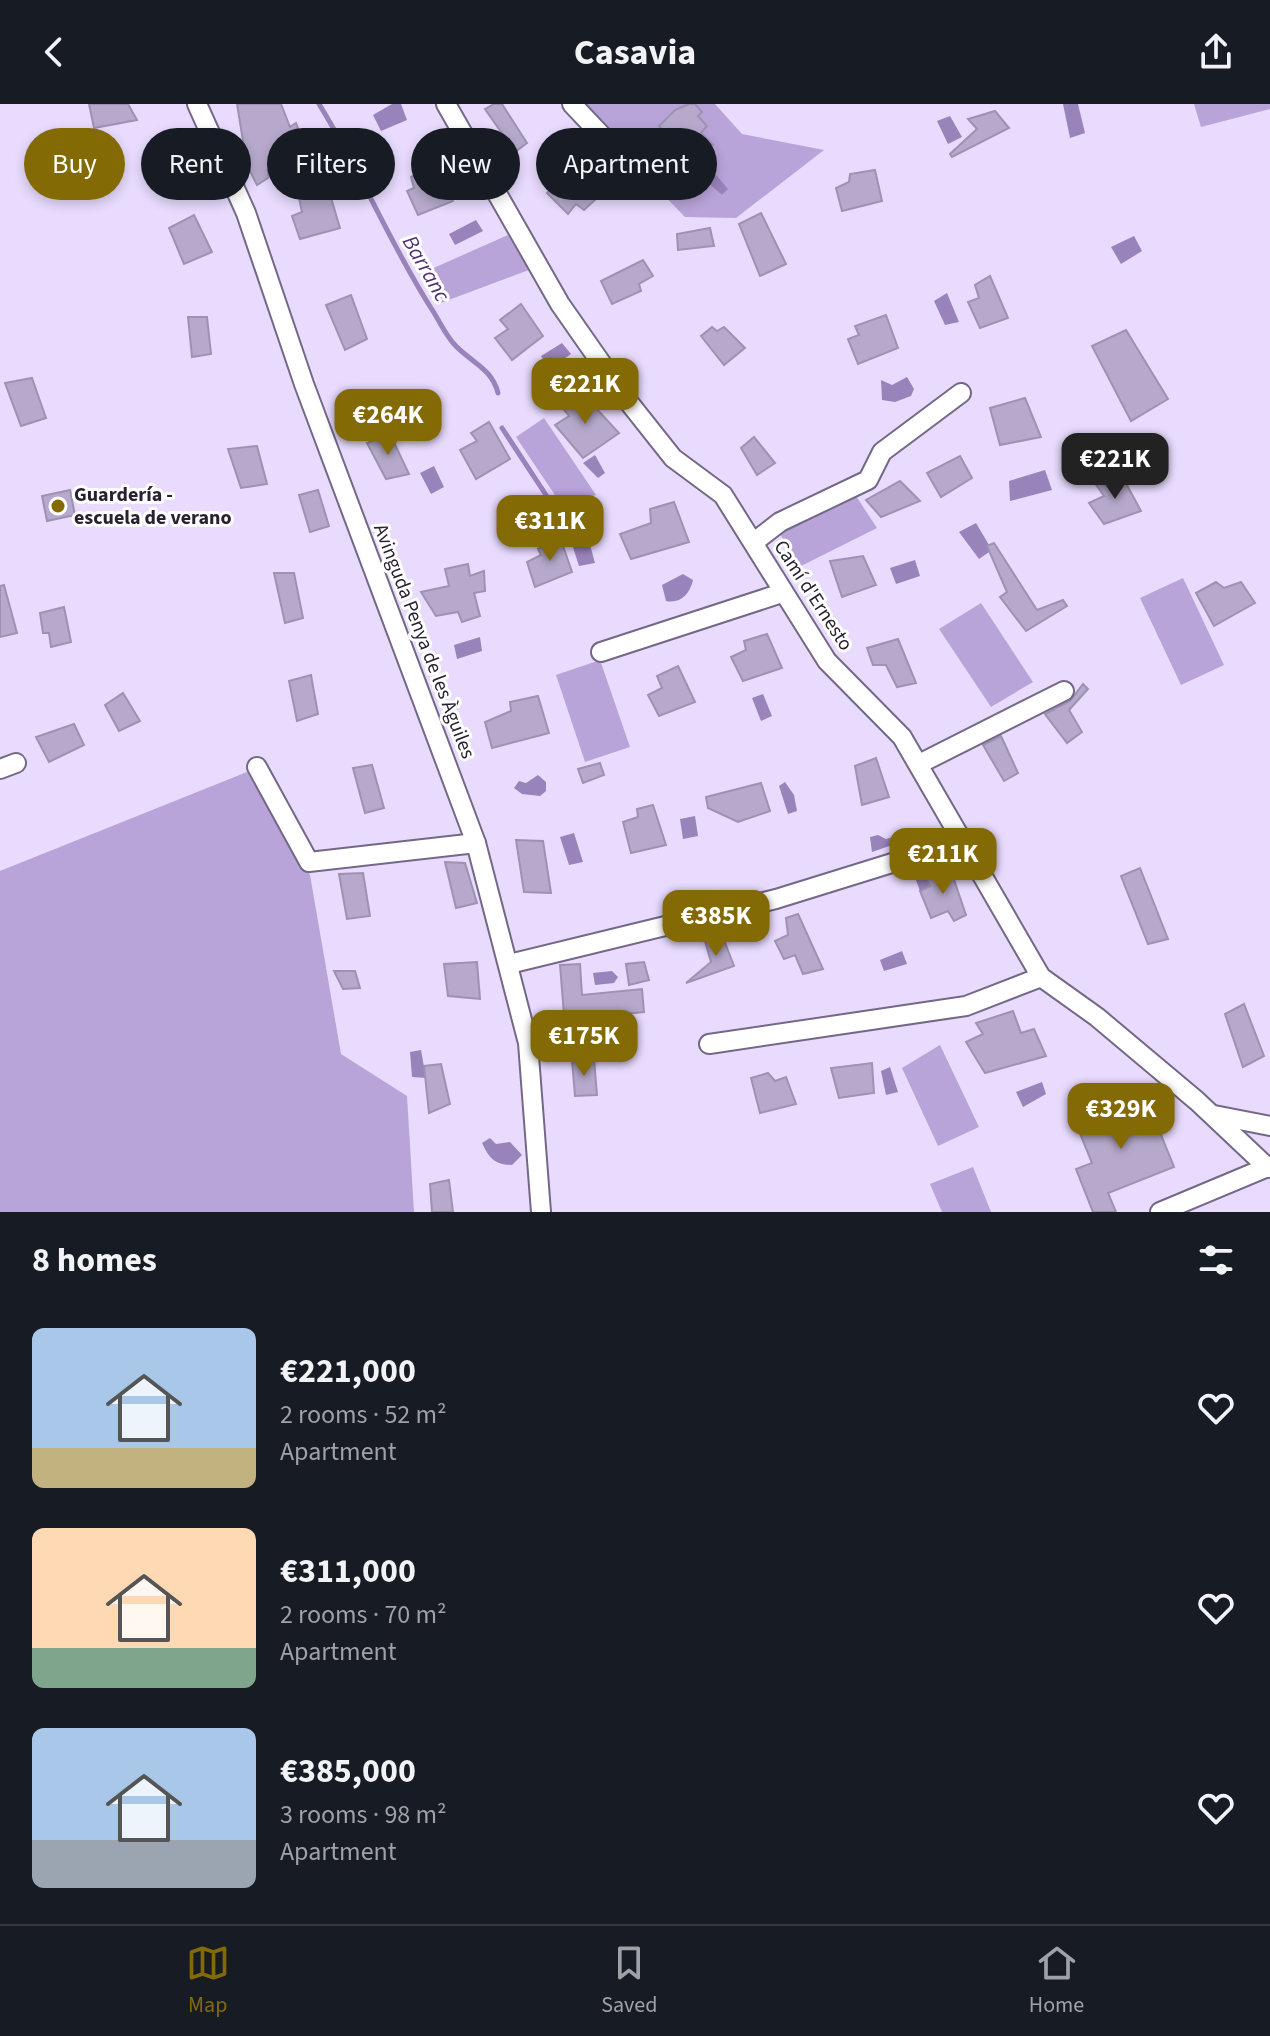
<!DOCTYPE html>
<meta charset="utf-8">
<style>
:root{--surface:#171b24;--page:#242831;--text:#f1f3f6;--muted:#9ea1a6;--line:#363941;--accent:#836a04}
body{margin:0;font-family:"Source Sans 3",sans-serif;background:var(--page);color:var(--text);height:100vh;display:flex;flex-direction:column;font-size:30px;white-space:nowrap}
*{box-sizing:border-box;margin:0}
p{font-size:26px;color:var(--muted)}
.icon{flex:none;width:44px;height:44px;fill:none;stroke:currentColor;stroke-width:2;stroke-linecap:round;stroke-linejoin:round}
.map{position:relative;height:1108px;overflow:hidden}
.panel{display:flex;flex-direction:column;background:var(--surface);flex:1}
.panel>*{flex:none}
.top-card{position:absolute;left:24px;top:24px;width:800px;height:72px;display:flex;gap:16px}
.price{position:absolute;translate:-50% -68px;padding:0 18px;border-radius:16px;background:var(--accent);color:#fff;font-size:26px;line-height:52px;filter:drop-shadow(0 2px 4px #0008)}
.price::after{content:'';position:absolute;left:50%;top:48px;width:24px;height:18px;margin-left:-12px;background:inherit;clip-path:polygon(0 0,100% 0,50% 100%)}
.price.on{background:#222;color:#fff}
ul{padding:0;list-style:none}
li{display:flex;align-items:center;gap:24px;height:200px;padding:0 32px}
li span{display:grid;place-items:center;flex:none;width:224px;height:160px;border-radius:12px;color:#555}
li>.icon{margin-inline-start:auto}
span .icon{width:96px;height:96px;fill:#fffc;stroke-width:1}
li b{font-size:34px}
h2{display:flex;justify-content:space-between;align-items:center;height:96px;padding:0 32px;font-size:34px}
.tag{padding:0 28px;border-radius:36px;background:var(--surface);box-shadow:0 4px 12px #0003;font-size:28px;line-height:72px}
.tag.on{background:var(--accent);color:#fff}
header{display:flex;justify-content:space-between;align-items:center;height:104px;padding:0 32px;background:var(--surface);font-size:36px;font-weight:700}
.dock{display:flex;justify-content:space-around;align-items:center;height:112px;border-top:2px solid var(--line);background:var(--surface);font-size:22px;color:var(--muted)}
.dock a{display:grid;justify-items:center;gap:4px}
.dock .on{color:var(--accent)}
.map>svg:first-child{display:block}
</style>
<header><svg class="icon" aria-label="back" viewBox="0 0 24 24"><path d="M15 5l-7 7 7 7"/></svg>Casavia<svg class="icon" aria-label="share" viewBox="0 0 24 24"><path d="M12 15V3M7 8l5-5 5 5M5 13v7h14v-7"/></svg></header>
<div class="map">
<svg width="1270" height="1108" viewBox="0 0 1270 1108">
<rect width="100%" height="100%" fill="#e8dbfe"/>
<g fill="#b8a4d8">
<path d="M 581,0 L 715,0 L 742,30 L 824,46 L 736,114 L 685,113 L 645,72 L 647,52 L 627,33 L 616,37 Z"/>
<path d="M 1194,0 L 1270,0 L 1270,5 L 1201,23 Z"/>
<path d="M 508,131 L 529,166 L 438,200 L 420,170 Z"/>
<path d="M 544,314 L 596,391 L 563,403 L 516,333 Z"/>
<path d="M 854,389 L 877,424 L 799,463 L 779,428 Z"/>
<path d="M 1183,474 L 1224,561 L 1181,581 L 1140,494 Z"/>
<path d="M 981,499 L 1033,578 L 991,603 L 939,525 Z"/>
<path d="M 600,556 L 630,643 L 585,658 L 556,571 Z"/>
<path d="M 247,668 L 310,771 L 341,950 L 407,992 L 414,1108 L 0,1108 L 0,767 Z"/>
<path d="M 940,941 L 979,1023 L 938,1042 L 902,964 Z"/>
<path d="M 973,1063 L 991,1108 L 942,1108 L 930,1080 Z"/>
</g>
<g fill="#9983bb">
<path d="M 392,0 L 401,0 L 407,16 L 381,27 L 373,11 Z"/>
<path d="M 1063,0 L 1078,0 L 1085,29 L 1070,34 Z"/>
<path d="M 950,12 L 962,33 L 948,40 L 937,17 Z"/>
<path d="M 711,65 L 728,85 L 722,91 L 703,74 Z"/>
<path d="M 476,116 L 483,127 L 455,141 L 449,130 Z"/>
<path d="M 1134,132 L 1142,147 L 1121,160 L 1111,143 Z"/>
<path d="M 947,189 L 959,218 L 945,221 L 934,197 Z"/>
<path d="M 562,239 L 571,250 L 549,265 L 541,252 Z"/>
<path d="M 907,273 L 914,285 L 911,292 L 895,298 L 882,296 L 881,276 L 892,281 Z"/>
<path d="M 595,351 L 605,369 L 598,374 L 583,359 Z"/>
<path d="M 434,362 L 444,383 L 431,390 L 420,369 Z"/>
<path d="M 1045,366 L 1052,386 L 1010,397 L 1009,377 Z"/>
<path d="M 976,419 L 992,446 L 979,455 L 959,428 Z"/>
<path d="M 587,430 L 595,459 L 579,462 L 570,434 Z"/>
<path d="M 915,456 L 920,472 L 896,480 L 890,464 Z"/>
<path d="M 683,470 L 693,476 C 690,490 680,500 666,497 L 662,481 Z"/>
<path d="M 480,533 L 482,547 L 457,555 L 454,541 Z"/>
<path d="M 763,590 L 772,612 L 761,617 L 752,594 Z"/>
<path d="M 538,671 L 546,678 L 546,687 L 540,692 L 522,690 L 514,684 L 519,677 L 526,679 Z"/>
<path d="M 785,678 L 794,691 L 797,707 L 788,710 L 779,682 Z"/>
<path d="M 695,712 L 698,732 L 683,735 L 680,715 Z"/>
<path d="M 574,729 L 583,758 L 569,761 L 560,733 Z"/>
<path d="M 878,731 L 886,735 L 896,732 L 898,739 L 872,748 L 870,733 Z"/>
<path d="M 931,761 L 933,771 L 926,774 L 930,782 L 920,787 L 913,768 Z"/>
<path d="M 902,847 L 907,860 L 884,867 L 880,856 Z"/>
<path d="M 612,867 L 618,873 L 614,879 L 595,881 L 593,869 Z"/>
<path d="M 421,946 L 426,974 L 412,973 L 410,948 Z"/>
<path d="M 890,963 L 898,988 L 886,991 L 881,967 Z"/>
<path d="M 1042,978 L 1046,990 L 1023,1003 L 1016,988 Z"/>
<path d="M 490,1034 L 496,1040 L 510,1038 L 522,1051 L 512,1061 C 495,1061 489,1054 482,1039 Z"/>
</g>
<g fill="none" stroke-linecap="round" stroke-linejoin="round">
<g stroke="#9983bb" stroke-width="5">
<path d="M 319,0 C 360,66 389,138 431,204 C 439,216 445,230 454,240 C 470,258 492,264 498,289"/>
<path d="M 502,324 L 550,397"/>
</g>
</g>
<g fill="#b6a9cb" stroke="#9e92b3" stroke-width="2">
<path d="M 89,0 L 128,0 L 137,16 L 94,24 Z"/>
<path d="M 237,0 L 281,0 L 290,23 L 296,19 L 308,49 L 268,66 L 268,74 L 257,81 L 239,46 L 244,43 Z"/>
<path d="M 494,0 L 502,0 L 527,39 L 515,48 L 485,5 Z"/>
<path d="M 689,0 L 695,0 L 702,8 L 698,12 L 707,22 L 701,29 L 713,41 L 694,55 L 679,46 L 659,22 L 675,6 Z"/>
<path d="M 995,7 L 1009,24 L 952,53 L 950,50 L 977,25 L 968,15 Z"/>
<path d="M 587,42 L 603,67 L 617,53 L 635,65 L 619,74 L 584,106 L 576,100 L 568,110 L 547,89 L 574,59 L 569,53 Z"/>
<path d="M 194,56 L 204,88 L 184,93 L 176,60 Z"/>
<path d="M 434,59 L 453,97 L 418,111 L 407,87 L 414,84 L 411,73 Z"/>
<path d="M 875,66 L 882,97 L 842,107 L 836,84 L 849,78 L 850,70 Z"/>
<path d="M 329,87 L 340,124 L 300,135 L 292,112 L 302,108 L 299,94 Z"/>
<path d="M 761,109 L 786,160 L 760,172 L 739,120 Z"/>
<path d="M 194,111 L 212,148 L 184,160 L 169,124 Z"/>
<path d="M 710,124 L 714,142 L 678,146 L 677,130 Z"/>
<path d="M 643,156 L 653,172 L 639,180 L 641,187 L 612,200 L 601,177 Z"/>
<path d="M 990,172 L 1008,214 L 980,224 L 968,198 L 979,194 L 975,181 Z"/>
<path d="M 351,191 L 367,235 L 345,246 L 326,201 Z"/>
<path d="M 521,200 L 543,232 L 512,256 L 495,234 L 508,225 L 500,216 Z"/>
<path d="M 886,211 L 898,244 L 858,260 L 848,235 L 859,231 L 855,222 Z"/>
<path d="M 188,213 L 207,213 L 211,250 L 192,253 Z"/>
<path d="M 712,223 L 717,227 L 724,223 L 745,244 L 724,261 L 701,232 Z"/>
<path d="M 1126,226 L 1168,295 L 1131,317 L 1092,242 Z"/>
<path d="M 32,274 L 46,314 L 21,322 L 5,279 Z"/>
<path d="M 582,289 L 619,329 L 583,354 L 555,321 L 569,312 L 561,302 Z"/>
<path d="M 1025,294 L 1041,333 L 1000,341 L 990,304 Z"/>
<path d="M 489,318 L 510,355 L 476,375 L 460,346 L 477,337 L 471,329 Z"/>
<path d="M 390,330 L 409,370 L 386,375 L 367,339 Z"/>
<path d="M 754,333 L 775,359 L 757,371 L 741,344 Z"/>
<path d="M 257,342 L 267,380 L 241,384 L 228,345 Z"/>
<path d="M 960,352 L 972,374 L 941,393 L 927,369 Z"/>
<path d="M 1122,372 L 1141,407 L 1104,420 L 1089,399 L 1104,392 L 1095,379 Z"/>
<path d="M 900,377 L 920,397 L 881,413 L 866,396 Z"/>
<path d="M 70,386 L 75,411 L 47,417 L 42,392 Z"/>
<path d="M 318,386 L 329,422 L 310,428 L 299,391 Z"/>
<path d="M 674,398 L 689,438 L 631,455 L 620,430 L 651,419 L 650,405 Z"/>
<path d="M 560,433 L 572,468 L 535,483 L 527,458 L 541,451 L 538,445 Z"/>
<path d="M 994,439 L 1037,506 L 1063,496 L 1067,502 L 1026,527 L 1000,493 L 1007,488 L 987,442 Z"/>
<path d="M 863,452 L 876,481 L 842,493 L 830,457 Z"/>
<path d="M 468,460 L 470,472 L 484,467 L 485,487 L 474,489 L 480,512 L 462,518 L 458,508 L 436,512 L 421,488 L 449,482 L 445,465 Z"/>
<path d="M 274,469 L 294,469 L 303,514 L 285,519 Z"/>
<path d="M 1216,478 L 1224,484 L 1241,478 L 1255,499 L 1214,522 L 1196,489 Z"/>
<path d="M 4,481 L 17,529 L 0,533 L 0,482 Z"/>
<path d="M 64,503 L 71,538 L 51,543 L 49,529 L 43,529 L 40,509 Z"/>
<path d="M 767,530 L 782,564 L 743,577 L 731,553 L 746,546 L 744,537 Z"/>
<path d="M 898,535 L 916,579 L 897,583 L 886,561 L 873,561 L 867,544 Z"/>
<path d="M 678,562 L 695,598 L 659,612 L 648,591 L 662,584 L 657,572 Z"/>
<path d="M 311,571 L 318,610 L 297,617 L 289,577 Z"/>
<path d="M 1083,580 L 1088,585 L 1069,606 L 1082,628 L 1067,639 L 1045,610 L 1070,597 Z"/>
<path d="M 123,589 L 140,617 L 119,627 L 105,601 Z"/>
<path d="M 538,592 L 549,629 L 492,644 L 485,618 L 511,607 L 510,598 Z"/>
<path d="M 74,620 L 84,641 L 49,658 L 36,633 Z"/>
<path d="M 1001,632 L 1018,669 L 1004,677 L 983,641 Z"/>
<path d="M 876,654 L 889,693 L 862,701 L 855,662 Z"/>
<path d="M 600,659 L 604,671 L 583,679 L 578,665 Z"/>
<path d="M 372,661 L 384,704 L 365,709 L 353,664 Z"/>
<path d="M 761,679 L 770,707 L 738,718 L 708,704 L 706,693 Z"/>
<path d="M 653,701 L 666,741 L 631,749 L 623,718 L 638,713 L 637,705 Z"/>
<path d="M 516,736 L 543,737 L 551,789 L 524,788 Z"/>
<path d="M 445,758 L 465,759 L 477,799 L 456,804 Z"/>
<path d="M 950,764 L 966,811 L 954,817 L 948,807 L 931,814 L 920,787 L 930,782 L 926,774 Z"/>
<path d="M 1140,764 L 1168,835 L 1148,840 L 1121,772 Z"/>
<path d="M 363,769 L 370,812 L 347,815 L 339,770 Z"/>
<path d="M 798,810 L 823,865 L 803,870 L 795,851 L 784,855 L 775,837 L 788,831 L 786,814 Z"/>
<path d="M 722,831 L 734,862 L 686,879 L 711,858 L 705,837 Z"/>
<path d="M 477,858 L 480,895 L 448,892 L 444,860 Z"/>
<path d="M 644,858 L 649,876 L 629,881 L 626,860 Z"/>
<path d="M 580,860 L 582,891 L 642,885 L 644,908 L 585,914 L 584,910 L 564,911 L 560,861 Z"/>
<path d="M 334,867 L 355,867 L 360,884 L 343,885 Z"/>
<path d="M 1244,900 L 1264,952 L 1243,963 L 1225,910 Z"/>
<path d="M 1013,907 L 1021,929 L 1034,925 L 1046,952 L 985,969 L 966,938 L 983,930 L 976,919 Z"/>
<path d="M 594,955 L 597,991 L 575,992 L 572,956 Z"/>
<path d="M 872,959 L 874,989 L 839,994 L 831,964 Z"/>
<path d="M 441,960 L 450,1000 L 429,1009 L 424,962 Z"/>
<path d="M 768,969 L 775,977 L 786,973 L 796,1000 L 760,1009 L 751,974 Z"/>
<path d="M 1145,991 L 1174,1063 L 1108,1089 L 1116,1108 L 1093,1108 L 1076,1065 L 1092,1059 L 1077,1022 L 1096,1014 L 1095,1011 Z"/>
<path d="M 449,1076 L 453,1108 L 432,1108 L 430,1080 Z"/>
</g>
<g fill="none" stroke-linecap="round" stroke-linejoin="round">
<defs>
<g id="minor">
<path d="M 197,0 L 246,109 L 304,280 L 476,739 L 528,939 L 541,1108"/>
<path d="M 446,0 L 560,200 L 627,296 L 673,354 L 723,391 L 827,557 L 902,633 L 1041,873 L 1097,913 L 1197,997 L 1268,1064"/>
<path d="M 572,0 L 606,36 L 627,42"/>
<path d="M 754,438 L 780,418 L 868,376 L 882,348 L 961,289"/>
<path d="M 601,548 L 782,489"/>
<path d="M 919,660 L 1064,587"/>
<path d="M 257,663 L 309,758 L 476,739"/>
<path d="M 0,665 L 16,659"/>
<path d="M 509,860 L 776,795 L 963,737"/>
<path d="M 709,940 L 966,902 L 1041,873"/>
<path d="M 1214,1011 L 1270,1022"/>
<path d="M 1160,1108 L 1270,1062"/>
</g>
</defs>
<use href="#minor" stroke="#746887" stroke-width="22"/>
<use href="#minor" stroke="#fff" stroke-width="18"/>
</g>
<circle fill="#836a04" stroke="#fff" stroke-width="3" cx="58" cy="402" r="8"/>
<g text-anchor="middle" stroke-width="6" stroke-linejoin="round" paint-order="stroke">
<g font-size="20" font-weight="bold" fill="#27222f" stroke="#fff" text-anchor="start">
<text x="74" y="397">Guardería -<tspan x="74" dy="23">escuela de verano</tspan></text>
</g>
<g font-size="20" fill="#27222f" stroke="#fff">
<text transform="translate(814 491) rotate(57)" y="7">Camí d'Ernesto</text>
<text transform="translate(425 537) rotate(69)" y="7">Avinguda Penya de les Àguiles</text>
</g>
<g font-size="22" font-style="italic" fill="#4d2d72" stroke="#fff">
<text transform="translate(427 164) rotate(60)" y="8">Barranc</text>
</g>
</g>
</svg>
<b class="price" style="left:585px;top:322px">€221K</b>
<b class="price" style="left:388px;top:353px">€264K</b>
<b class="price on" style="left:1115px;top:397px">€221K</b>
<b class="price" style="left:550px;top:459px">€311K</b>
<b class="price" style="left:943px;top:792px">€211K</b>
<b class="price" style="left:716px;top:854px">€385K</b>
<b class="price" style="left:584px;top:974px">€175K</b>
<b class="price" style="left:1121px;top:1047px">€329K</b>
<div class="top-card">
<a class="tag on">Buy</a>
<a class="tag">Rent</a>
<a class="tag">Filters</a>
<a class="tag">New</a>
<a class="tag">Apartment</a>
</div>
</div>
<section class="panel">
<h2>8 homes<svg class="icon" aria-label="filters" viewBox="0 0 24 24"><path d="M4 7h16M4 17h16"/><circle cx="9" cy="7" r="2"/><circle cx="15" cy="17" r="2"/></svg></h2>
<ul>
<li><span style="background:linear-gradient(#a9c7e8 75%,#c2b280 0)"><svg class="icon" aria-label="home" viewBox="0 0 24 24"><path d="M3 11l9-7 9 7M6 9v11h12V9"/></svg></span><div><b>€221,000</b><p>2 rooms · 52 m²</p><p>Apartment</p></div><svg class="icon" aria-label="heart" viewBox="0 0 24 24"><path d="M12 20l-8-8c-3-5 5-10 8-4 3-6 11-1 8 4z"/></svg></li>
<li><span style="background:linear-gradient(#ffd9b3 75%,#7fa58c 0)"><svg class="icon" aria-label="home" viewBox="0 0 24 24"><path d="M3 11l9-7 9 7M6 9v11h12V9"/></svg></span><div><b>€311,000</b><p>2 rooms · 70 m²</p><p>Apartment</p></div><svg class="icon" aria-label="heart" viewBox="0 0 24 24"><path d="M12 20l-8-8c-3-5 5-10 8-4 3-6 11-1 8 4z"/></svg></li>
<li><span style="background:linear-gradient(#a9c7e8 70%,#9aa5b1 0)"><svg class="icon" aria-label="home" viewBox="0 0 24 24"><path d="M3 11l9-7 9 7M6 9v11h12V9"/></svg></span><div><b>€385,000</b><p>3 rooms · 98 m²</p><p>Apartment</p></div><svg class="icon" aria-label="heart" viewBox="0 0 24 24"><path d="M12 20l-8-8c-3-5 5-10 8-4 3-6 11-1 8 4z"/></svg></li>
</ul>
</section>
<nav class="dock">
<a class="on"><svg class="icon" aria-label="map" viewBox="0 0 24 24"><path d="M3 6l6-2 6 2 6-2v14l-6 2-6-2-6 2zM9 4v14M15 6v14"/></svg>Map</a>
<a><svg class="icon" aria-label="saved" viewBox="0 0 24 24"><path d="M7 4h10v16l-5-4-5 4z"/></svg>Saved</a>
<a><svg class="icon" aria-label="home" viewBox="0 0 24 24"><path d="M3 11l9-7 9 7M6 9v11h12V9"/></svg>Home</a>
</nav>
